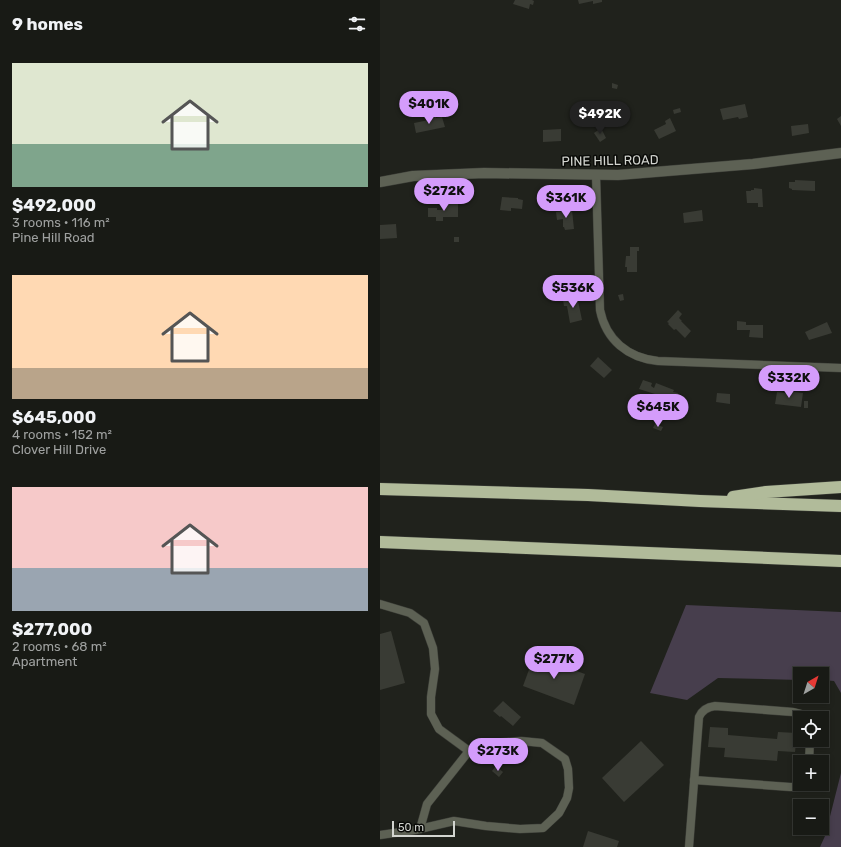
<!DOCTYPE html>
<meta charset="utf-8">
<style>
:root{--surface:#181a15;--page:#252722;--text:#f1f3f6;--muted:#9fa1a0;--line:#363834;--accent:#d49cfb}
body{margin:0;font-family:Rubik,sans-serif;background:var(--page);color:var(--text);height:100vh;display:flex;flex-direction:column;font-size:15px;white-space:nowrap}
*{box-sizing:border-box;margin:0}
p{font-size:13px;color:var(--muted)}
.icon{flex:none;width:22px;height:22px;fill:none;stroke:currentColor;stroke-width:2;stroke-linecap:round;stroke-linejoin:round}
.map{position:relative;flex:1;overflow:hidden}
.drawer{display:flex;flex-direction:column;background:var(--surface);width:380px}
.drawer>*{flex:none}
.needle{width:26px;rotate:39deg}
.tools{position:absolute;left:413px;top:667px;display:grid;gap:8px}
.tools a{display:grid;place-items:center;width:36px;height:36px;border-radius:0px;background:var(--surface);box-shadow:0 2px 6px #0003,0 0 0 1px var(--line);font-size:20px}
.scale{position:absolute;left:12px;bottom:10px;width:63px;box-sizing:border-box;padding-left:4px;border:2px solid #d3d5d0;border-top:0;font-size:11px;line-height:14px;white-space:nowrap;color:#d3d5d0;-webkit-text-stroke:3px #0a0b08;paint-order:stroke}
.price{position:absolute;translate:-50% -34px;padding:0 9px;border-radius:14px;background:var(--accent);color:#111;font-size:13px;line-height:26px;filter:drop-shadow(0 1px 2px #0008)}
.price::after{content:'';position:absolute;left:50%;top:24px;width:12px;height:9px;margin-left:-6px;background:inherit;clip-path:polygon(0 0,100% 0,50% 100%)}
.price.selected{background:#222;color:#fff}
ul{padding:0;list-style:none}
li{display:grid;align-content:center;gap:8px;height:212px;padding:0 12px}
li span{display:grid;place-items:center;height:124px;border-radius:0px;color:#555}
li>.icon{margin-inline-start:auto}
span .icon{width:72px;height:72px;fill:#fffc;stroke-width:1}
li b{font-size:17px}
h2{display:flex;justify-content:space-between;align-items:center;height:48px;padding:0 12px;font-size:17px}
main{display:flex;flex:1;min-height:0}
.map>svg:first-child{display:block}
</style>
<main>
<section class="drawer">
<h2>9 homes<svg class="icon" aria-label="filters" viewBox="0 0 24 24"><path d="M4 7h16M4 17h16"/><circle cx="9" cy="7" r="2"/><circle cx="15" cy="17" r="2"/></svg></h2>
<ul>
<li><span style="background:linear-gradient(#dfe7d0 65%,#7fa58c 0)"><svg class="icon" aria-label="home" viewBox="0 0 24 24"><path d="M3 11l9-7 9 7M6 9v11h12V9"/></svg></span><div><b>$492,000</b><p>3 rooms · 116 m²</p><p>Pine Hill Road</p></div></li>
<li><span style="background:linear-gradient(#ffd9b3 75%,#b9a48a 0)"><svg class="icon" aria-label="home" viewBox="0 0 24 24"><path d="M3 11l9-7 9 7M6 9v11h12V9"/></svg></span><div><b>$645,000</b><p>4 rooms · 152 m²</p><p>Clover Hill Drive</p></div></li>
<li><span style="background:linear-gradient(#f6c9c9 65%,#9aa5b1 0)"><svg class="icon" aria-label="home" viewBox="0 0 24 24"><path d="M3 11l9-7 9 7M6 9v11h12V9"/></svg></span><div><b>$277,000</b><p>2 rooms · 68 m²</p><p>Apartment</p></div></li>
</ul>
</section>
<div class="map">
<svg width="461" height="847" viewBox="0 0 461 847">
<rect width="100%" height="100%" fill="#20221c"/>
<g fill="#473e4d">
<path d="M 306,605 L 461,612 L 461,693 L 454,681 L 442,680 L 442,674 L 420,674 L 420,680 L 338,678 L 307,700 L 270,693 Z"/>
<path d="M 461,773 L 461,847 L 440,847 L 445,836 Z"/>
</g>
<g fill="#393b34">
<path d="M 135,0 L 152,0 L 154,1 L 153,5 L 150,4 L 149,9 L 133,4 Z"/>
<path d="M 198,0 L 222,0 L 222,2 L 213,4 L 213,1 L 199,4 Z"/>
<path d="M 232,83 L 238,85 L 237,89 L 232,88 Z"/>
<path d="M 229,104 L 238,114 L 224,127 L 218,120 L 227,111 L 224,109 Z"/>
<path d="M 365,104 L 368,117 L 359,119 L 358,117 L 343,120 L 340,109 Z"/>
<path d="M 300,108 L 301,112 L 294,114 L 293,110 Z"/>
<path d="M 461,116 L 461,126 L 457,119 Z"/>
<path d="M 56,117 L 56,118 L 62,117 L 65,127 L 36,133 L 34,123 L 49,120 L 49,118 Z"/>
<path d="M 290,118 L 296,131 L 279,139 L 274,130 L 286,124 L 285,121 Z"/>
<path d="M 428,124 L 429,133 L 412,136 L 411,126 Z"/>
<path d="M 221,128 L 226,138 L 220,142 L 214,133 Z"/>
<path d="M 181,129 L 181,141 L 163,142 L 163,130 Z"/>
<path d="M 415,180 L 435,181 L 435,191 L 412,190 L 412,189 L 409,188 L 409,182 L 415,182 Z"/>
<path d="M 374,188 L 382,189 L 383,207 L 378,207 L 378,203 L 367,203 L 366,191 L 371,191 L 371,190 L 374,190 Z"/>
<path d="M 122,197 L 138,198 L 138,199 L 143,200 L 142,209 L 131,208 L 131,211 L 120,210 Z"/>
<path d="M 62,204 L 78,204 L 78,217 L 63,217 L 63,221 L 56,221 L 56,217 L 48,217 L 48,208 L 57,208 L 57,210 L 62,210 Z"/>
<path d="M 192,210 L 194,229 L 185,230 L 184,227 L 183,227 L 183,219 L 177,220 L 176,212 Z"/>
<path d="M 322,210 L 323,221 L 304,223 L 303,213 Z"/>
<path d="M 16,224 L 17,238 L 0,239 L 0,225 Z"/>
<rect x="74" y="237" width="5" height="5"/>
<path d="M 250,247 L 259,247 L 259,251 L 257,251 L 257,272 L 247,272 L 247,267 L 245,267 L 246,256 L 250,256 Z"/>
<path d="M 243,294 L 244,300 L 240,301 L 238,295 Z"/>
<path d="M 197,296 L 202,320 L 190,323 L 187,306 L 184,306 L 183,300 L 185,299 L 185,298 Z"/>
<path d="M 298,310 L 302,314 L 299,318 L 302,321 L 301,321 L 311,331 L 305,338 L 296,329 L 294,330 L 288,324 L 289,323 L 287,322 Z"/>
<path d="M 357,321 L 366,322 L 366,325 L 383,325 L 383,338 L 369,337 L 370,330 L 357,330 Z"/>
<path d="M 447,322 L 452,333 L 429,340 L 425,332 Z"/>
<path d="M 218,357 L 232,370 L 224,378 L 210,366 Z"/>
<path d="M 263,380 L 272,383 L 271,386 L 274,388 L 276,383 L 294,390 L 293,392 L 298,393 L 295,401 L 288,399 L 286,403 L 276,399 L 278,395 L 259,389 Z"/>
<path d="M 407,391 L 423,393 L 421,407 L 395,404 L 397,392 L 406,393 Z"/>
<path d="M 337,393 L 350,394 L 350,404 L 336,402 Z"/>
<rect x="424" y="401" width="4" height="7"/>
<path d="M 275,424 L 283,427 L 281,431 L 273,428 Z"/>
<path d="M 11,631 L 25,683 L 0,690 L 0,634 Z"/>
<path d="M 154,656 L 205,674 L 194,705 L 143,686 Z"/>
<path d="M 123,701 L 141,717 L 133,726 L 121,716 L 120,717 L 113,711 Z"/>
<path d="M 330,727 L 348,728 L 348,735 L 397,739 L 398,732 L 417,733 L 415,752 L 398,751 L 397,761 L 344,757 L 345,748 L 328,747 Z"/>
<path d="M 261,741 L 284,765 L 244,802 L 222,778 Z"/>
<path d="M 116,766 L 123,772 L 119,777 L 112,771 Z"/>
<path d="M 208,831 L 239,841 L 237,847 L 203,847 Z"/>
</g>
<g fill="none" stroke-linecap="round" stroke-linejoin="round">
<defs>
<g id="minor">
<path d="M 216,175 L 220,310 C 226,340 248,358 278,361 L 461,368"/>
<path d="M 0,604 L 30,613 L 44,623 L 53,648 L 55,669 L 51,697 L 51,714 L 59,729 L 89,751 L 114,743 L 141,741 L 162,743 L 185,759 L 188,769 L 189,788 L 187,798 L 179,813 L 163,828 L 140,829 L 106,826 L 74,821 L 35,830 L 0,835"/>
<path d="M 429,762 L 430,740"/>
<path d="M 314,780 L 410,787 L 414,787 L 421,784"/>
<path d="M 40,829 L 47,804 L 89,751"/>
<path d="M 309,847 L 319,717 C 322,710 327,707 335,706 L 413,712 L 421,714 L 425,718"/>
</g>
<path id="tertiary" d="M 0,182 L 33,176 L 104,173 L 238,175 L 373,164 L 461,153"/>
<g id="motorway">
<path d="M 0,489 L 208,495 L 320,501 L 461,506"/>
<path d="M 353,497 L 386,492 L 461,487"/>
<path d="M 0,542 L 461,561"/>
</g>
</defs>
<use href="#minor" stroke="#3d3f39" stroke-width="9"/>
<use href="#tertiary" stroke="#3d3f39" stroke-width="11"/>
<use href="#motorway" stroke="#3d3f39" stroke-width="13"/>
<use href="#minor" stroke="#5d6154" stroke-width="8"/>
<use href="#tertiary" stroke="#5d6154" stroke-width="10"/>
<use href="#motorway" stroke="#b1bb9a" stroke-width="12"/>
</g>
<g text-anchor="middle" stroke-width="3" stroke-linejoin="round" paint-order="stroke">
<g font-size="13" fill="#d3d5d0" stroke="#0a0b08">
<text transform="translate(230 160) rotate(-1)" y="5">PINE HILL ROAD</text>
</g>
</g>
</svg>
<div class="tools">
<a><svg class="needle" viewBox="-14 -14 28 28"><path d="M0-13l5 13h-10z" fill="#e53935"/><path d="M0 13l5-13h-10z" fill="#9fa1a0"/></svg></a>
<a><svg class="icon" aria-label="locate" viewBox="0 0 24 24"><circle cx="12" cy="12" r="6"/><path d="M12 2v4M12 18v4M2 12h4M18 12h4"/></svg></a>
<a>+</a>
<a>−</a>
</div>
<div class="scale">50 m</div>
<b class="price" style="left:49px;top:125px">$401K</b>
<b class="price selected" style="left:220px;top:135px">$492K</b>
<b class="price" style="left:64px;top:212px">$272K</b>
<b class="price" style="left:186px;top:219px">$361K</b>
<b class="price" style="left:193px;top:309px">$536K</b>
<b class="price" style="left:409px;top:399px">$332K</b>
<b class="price" style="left:278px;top:428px">$645K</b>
<b class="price" style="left:174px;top:680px">$277K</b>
<b class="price" style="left:118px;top:772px">$273K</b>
</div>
</main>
